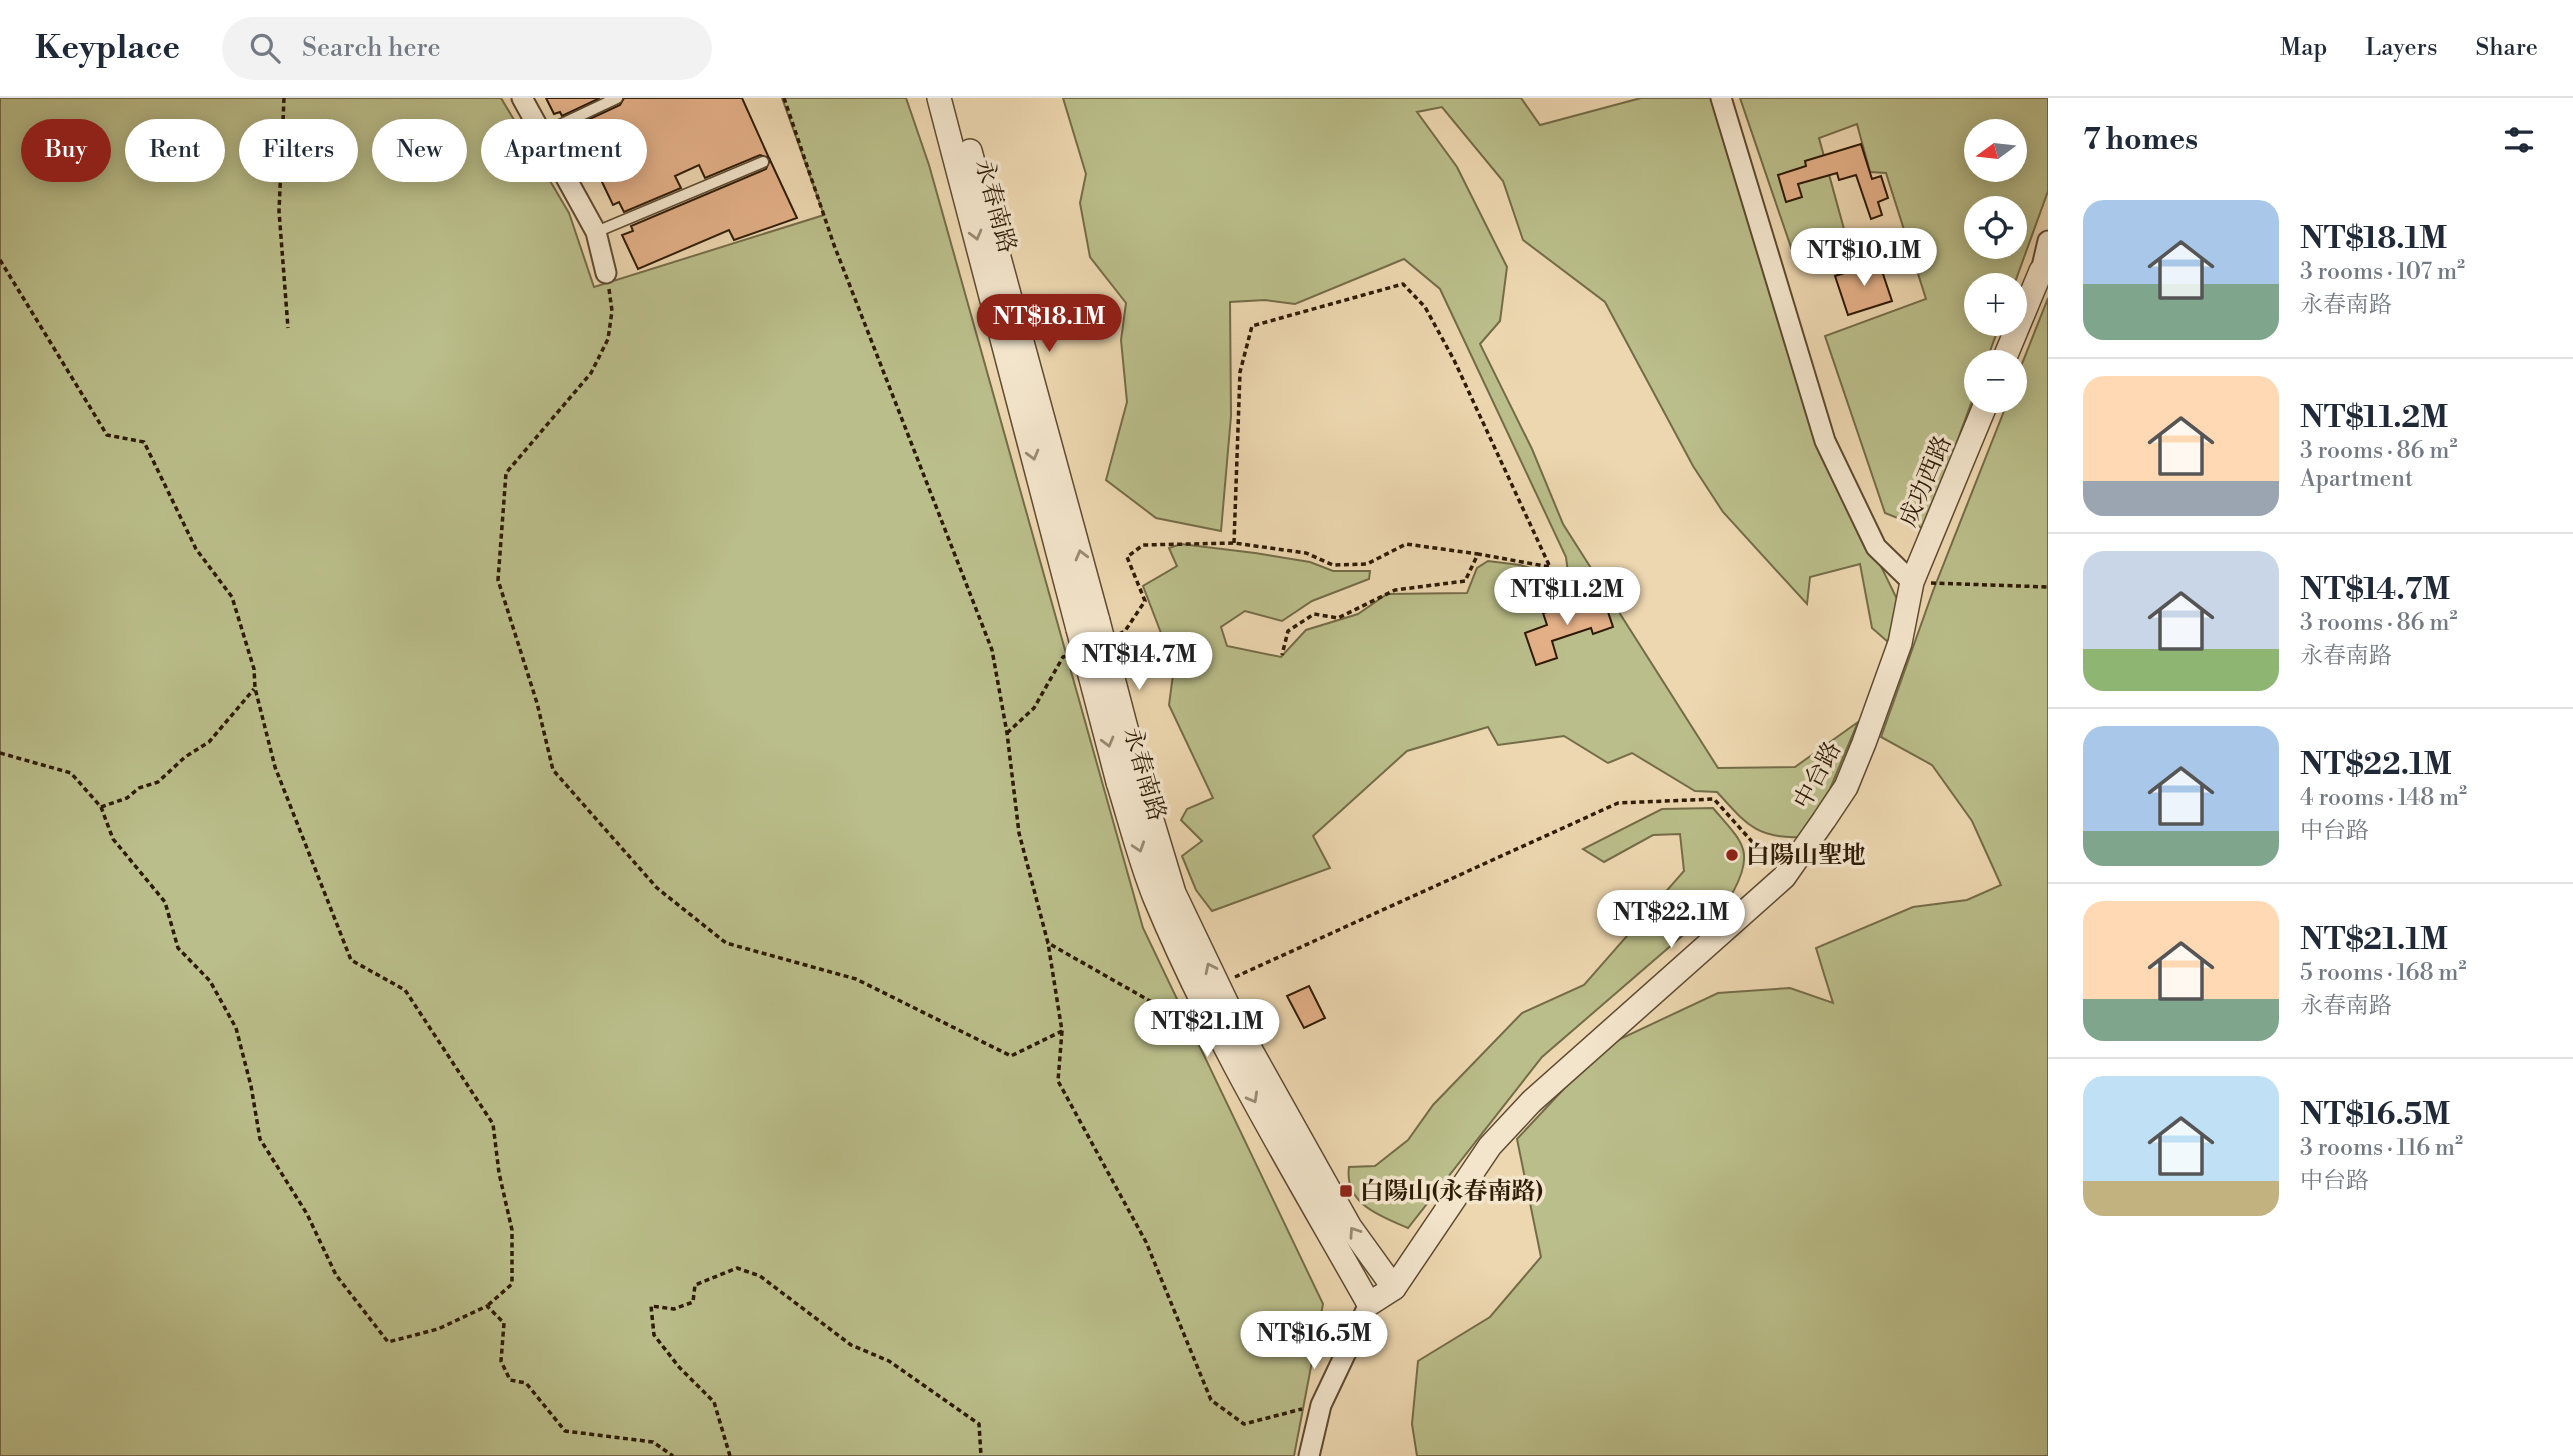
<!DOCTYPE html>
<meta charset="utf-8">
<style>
:root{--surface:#fff;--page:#f2f2f3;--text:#1f2937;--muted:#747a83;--line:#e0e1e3;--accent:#8f2418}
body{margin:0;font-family:"Libre Bodoni","Noto Serif TC",serif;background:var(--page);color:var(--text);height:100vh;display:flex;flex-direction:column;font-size:26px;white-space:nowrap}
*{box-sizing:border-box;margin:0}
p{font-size:23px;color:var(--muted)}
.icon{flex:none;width:38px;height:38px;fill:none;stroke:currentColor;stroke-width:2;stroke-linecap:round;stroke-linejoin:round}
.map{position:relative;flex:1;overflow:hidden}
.panel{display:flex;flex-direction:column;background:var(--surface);width:525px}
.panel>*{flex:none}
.hud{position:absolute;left:21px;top:21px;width:665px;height:63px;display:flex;gap:14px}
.needle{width:46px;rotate:255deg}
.controls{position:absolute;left:1964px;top:21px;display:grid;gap:14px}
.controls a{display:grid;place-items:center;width:63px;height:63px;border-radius:50%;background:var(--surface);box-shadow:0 4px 18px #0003;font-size:35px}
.price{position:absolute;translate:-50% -60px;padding:0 16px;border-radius:24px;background:#fff;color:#222;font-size:23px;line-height:46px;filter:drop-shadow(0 2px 4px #0008)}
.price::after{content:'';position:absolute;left:50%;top:42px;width:21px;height:16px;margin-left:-10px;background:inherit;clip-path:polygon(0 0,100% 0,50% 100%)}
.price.active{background:var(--accent);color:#fff}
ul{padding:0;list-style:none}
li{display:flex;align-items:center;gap:21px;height:175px;padding:0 35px}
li+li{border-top:2px solid var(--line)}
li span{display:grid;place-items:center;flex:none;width:196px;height:140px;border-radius:21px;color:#555}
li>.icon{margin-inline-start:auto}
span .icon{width:84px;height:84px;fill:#fffc;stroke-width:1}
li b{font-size:30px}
h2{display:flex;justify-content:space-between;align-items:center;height:84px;padding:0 35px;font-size:30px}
.chip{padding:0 24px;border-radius:32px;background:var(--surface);box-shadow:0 4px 18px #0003;font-size:24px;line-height:63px}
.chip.active{background:var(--accent);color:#fff}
header{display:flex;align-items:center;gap:42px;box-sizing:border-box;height:98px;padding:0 35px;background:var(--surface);border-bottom:2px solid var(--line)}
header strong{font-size:33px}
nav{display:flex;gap:38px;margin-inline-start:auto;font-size:24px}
.search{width:490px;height:63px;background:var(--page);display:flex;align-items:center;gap:18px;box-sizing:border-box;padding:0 24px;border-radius:38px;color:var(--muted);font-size:26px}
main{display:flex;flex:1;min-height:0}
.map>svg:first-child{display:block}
</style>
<header>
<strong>Keyplace</strong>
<div class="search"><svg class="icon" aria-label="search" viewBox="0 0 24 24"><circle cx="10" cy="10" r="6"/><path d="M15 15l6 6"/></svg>Search here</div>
<nav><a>Map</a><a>Layers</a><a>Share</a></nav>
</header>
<main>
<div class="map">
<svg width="2048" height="1358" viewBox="0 0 2048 1358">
<rect width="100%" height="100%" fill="#edd7b0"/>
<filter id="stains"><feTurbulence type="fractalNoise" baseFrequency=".00286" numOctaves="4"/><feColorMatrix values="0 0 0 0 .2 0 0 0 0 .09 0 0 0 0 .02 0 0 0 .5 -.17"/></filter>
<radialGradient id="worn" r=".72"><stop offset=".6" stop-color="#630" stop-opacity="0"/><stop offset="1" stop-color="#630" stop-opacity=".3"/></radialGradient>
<g fill="#babe8a" stroke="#746c48" stroke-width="2" fill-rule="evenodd">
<path d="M 0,0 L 501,0 L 569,115 L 594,189 L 824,117 L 782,0 L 906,0 L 929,67 L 1143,830 L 1323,1206 L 1294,1358 L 0,1358 Z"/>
<path d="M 1063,0 L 1521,0 L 1540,27 L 1641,0 L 1713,0 L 1822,348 L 1898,503 L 1888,544 L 1872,530 L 1860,466 L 1810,479 L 1807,506 L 1723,414 L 1693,368 L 1605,204 L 1523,142 L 1503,83 L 1442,9 L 1417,14 L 1457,69 L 1507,169 L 1500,223 L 1480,246 L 1532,351 L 1563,426 L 1718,670 L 1795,669 L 1858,624 L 1830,691 L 1799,739 C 1755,741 1744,723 1717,694 L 1695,693 L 1632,655 L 1608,665 L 1564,638 L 1498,647 L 1488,629 L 1407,653 L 1313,738 L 1330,770 L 1212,813 L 1196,792 L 1182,758 L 1202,743 L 1181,722 L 1187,711 L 1213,700 L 1169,607 L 1174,569 L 1143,488 L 1177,468 L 1169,450 L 1181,446 L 1255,455 L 1310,464 L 1333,473 L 1370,473 L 1369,481 L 1312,503 L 1282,523 L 1245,513 L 1221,529 L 1227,548 L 1281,559 L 1306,532 L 1358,516 L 1387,496 L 1467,495 L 1477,470 L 1488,463 L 1520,467 L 1547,475 L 1568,475 L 1566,459 L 1440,191 L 1404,161 L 1295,206 L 1265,202 L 1230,204 L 1231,318 L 1221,433 L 1156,420 L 1106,382 L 1127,304 L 1121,242 L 1126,205 L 1090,159 L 1080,105 L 1086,76 Z"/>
<path d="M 1740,0 L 2048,0 L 2048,93 L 2014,187 L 1976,187 L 1976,226 L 2000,226 L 1986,264 L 1976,264 L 1976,292 L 1925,431 L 1885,415 L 1825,238 L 1926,201 L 1886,75 L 1870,74 L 1857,26 L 1819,40 L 1847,142 L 1795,161 ZM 1976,33 L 2014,33 L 2014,72 L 1976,72 ZM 1976,110 L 2014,110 L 2014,149 L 1976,149 Z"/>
<path d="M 2048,200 L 2048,1358 L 1417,1358 L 1412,1326 L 1418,1263 L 1490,1219 L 1541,1159 L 1517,1041 L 1603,949 L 1718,895 L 1790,890 L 1833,905 L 1816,850 L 1913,809 L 1967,802 L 2001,787 L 1972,723 L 1932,667 L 1881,639 L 1933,493 L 2008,303 L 2014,303 L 2014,286 Z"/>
<path d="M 1713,710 C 1741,743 1756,752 1733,794 L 1542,959 L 1408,1130 C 1380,1118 1344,1106 1349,1069 L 1375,1068 L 1408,1042 L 1433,1007 L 1522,915 L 1584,887 L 1684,773 L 1680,736 L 1653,737 L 1604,764 L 1583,751 L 1662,711 Z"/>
</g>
<g fill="#e4b088" stroke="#2e1b05" stroke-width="2">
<path d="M 546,0 L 600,0 L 562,18 L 560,14 L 554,16 Z"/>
<path d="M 624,0 L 742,0 L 769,60 L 760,57 L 705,80 L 699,67 L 675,78 L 681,90 L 624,114 L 619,104 L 613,107 L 593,65 L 590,66 L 578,41 L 573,43 L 568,31 L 620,7 Z"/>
<path d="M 1861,46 L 1872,81 L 1881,78 L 1888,100 L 1878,104 L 1882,117 L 1871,121 L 1856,77 L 1839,82 L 1837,75 L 1798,86 L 1802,99 L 1786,104 L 1778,77 L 1806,68 L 1805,63 Z"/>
<path d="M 770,62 L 797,120 L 734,142 L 729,132 L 638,171 L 622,137 L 633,133 L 631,128 L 766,71 Z"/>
<path d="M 1879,164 L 1892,203 L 1848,217 L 1835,178 Z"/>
<path d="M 1603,499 L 1613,529 L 1593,536 L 1591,530 L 1552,543 L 1557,560 L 1536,567 L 1525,535 L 1547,527 L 1543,515 Z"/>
<path d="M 1309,888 L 1325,920 L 1304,930 L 1287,898 Z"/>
</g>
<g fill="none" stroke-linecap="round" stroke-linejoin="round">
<defs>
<g id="service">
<path d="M 543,35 L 617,0"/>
<path d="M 596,134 L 763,64"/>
</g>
<g id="minor">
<path d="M 522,0 L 596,134 L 606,175"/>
<path d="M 1721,0 L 1825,343 L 1876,449 L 1912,484"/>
<path d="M 2041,173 L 2048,143"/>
<path d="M 1309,1358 L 1321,1307 L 1369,1206"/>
</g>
<g id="tertiary">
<path d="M 939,0 L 1078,531"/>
<path d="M 970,53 L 1098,523"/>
<path d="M 2003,264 L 2041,173 L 2048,170"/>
<path d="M 1138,676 L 1174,795 L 1239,931 L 1350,1129 L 1394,1190"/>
<path d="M 1118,684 C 1130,722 1140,763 1155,800 C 1214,942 1294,1073 1369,1206 L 1394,1190 L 1490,1048 L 1531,1004 L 1784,779 L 1824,722 L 1846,689 L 1864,645 L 1900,545 L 1912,484 L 1987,303"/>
</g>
</defs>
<use href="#service" stroke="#5e4a30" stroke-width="13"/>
<use href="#minor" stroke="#5e4a30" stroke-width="23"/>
<use href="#tertiary" stroke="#5e4a30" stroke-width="26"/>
<g stroke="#2e1b05" stroke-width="3.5" stroke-dasharray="5 3.5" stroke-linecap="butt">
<path d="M 284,0 L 279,113 L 288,230"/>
<path d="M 784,0 L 834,147 L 992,552 L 1007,635 L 1019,735 L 1048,845 L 1164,911 L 1181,906"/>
<path d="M 0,162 L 107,337 L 144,344 L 196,451 L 232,499 L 254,571 L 255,590 L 275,669 L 351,862 L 405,892 L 493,1026 L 499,1075 L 512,1132 L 512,1186 L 487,1208"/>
<path d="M 609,191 L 612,213 L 608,241 L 591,275 L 506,375 L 498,482 L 537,605 L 553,672 L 657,790 L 726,845 L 856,881 L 1011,958 L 1062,933 L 1048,845"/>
<path d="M 1234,445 L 1240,274 L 1252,228 L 1403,186 L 1425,209 L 1454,262 L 1550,469 L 1478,456 L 1465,483 L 1395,492 L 1338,520 L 1314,516 L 1288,533 L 1282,557"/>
<path d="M 1931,485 L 2048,489"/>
<path d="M 1119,536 L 1125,533 L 1145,503 L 1127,459 L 1143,447 L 1234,445 L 1306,455 L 1333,467 L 1367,466 L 1406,446 L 1478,456"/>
<path d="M 1007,635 L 1034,610 L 1063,559 L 1067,558"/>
<path d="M 0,655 L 71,675 L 101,709 L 113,741 L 165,804 L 178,850 L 210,883 L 236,930 L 251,988 L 260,1041 L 307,1116 L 336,1177 L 388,1244 L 438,1231 L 487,1208 L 504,1225 L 501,1263 L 510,1282 L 526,1285 L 565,1333 L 653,1344 L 673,1358"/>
<path d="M 101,709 L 127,700 L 139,690 L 158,684 L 185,659 L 209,644 L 254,591"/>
<path d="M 1235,879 L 1618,705 L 1714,701 L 1772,766"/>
<path d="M 1062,933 L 1058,983 L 1146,1144 L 1211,1302 L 1244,1326 L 1302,1311"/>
<path d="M 730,1358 L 714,1304 L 679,1269 L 654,1237 L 651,1208 L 674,1211 L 693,1204 L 695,1187 L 737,1170 L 760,1178 L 851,1247 L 889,1263 L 979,1326 L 981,1358"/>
</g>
<use href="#service" stroke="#f3e5cc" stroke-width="10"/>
<use href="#minor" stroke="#f3e5cc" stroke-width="19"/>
<use href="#tertiary" stroke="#f3e5cc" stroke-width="23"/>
<defs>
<g id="tertiary-bridge">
<path d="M 1098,523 L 1138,676"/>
<path d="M 1078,531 L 1118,684"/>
</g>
</defs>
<use href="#tertiary-bridge" stroke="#5e4a30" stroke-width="26" stroke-linecap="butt"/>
<use href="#tertiary-bridge" stroke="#f3e5cc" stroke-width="23"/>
</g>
<defs><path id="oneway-chevron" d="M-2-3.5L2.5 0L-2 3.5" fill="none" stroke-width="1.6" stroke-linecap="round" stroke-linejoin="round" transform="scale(1.75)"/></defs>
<g stroke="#9a8a72">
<use href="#oneway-chevron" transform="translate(976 137) rotate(75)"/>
<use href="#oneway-chevron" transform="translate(1033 357) rotate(75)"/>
<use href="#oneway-chevron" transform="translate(1081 457) rotate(-105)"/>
<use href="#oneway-chevron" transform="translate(1108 644) rotate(75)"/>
<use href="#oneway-chevron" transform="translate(1139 749) rotate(72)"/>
<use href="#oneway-chevron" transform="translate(1210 870) rotate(-116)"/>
<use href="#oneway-chevron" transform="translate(1253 1000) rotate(61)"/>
<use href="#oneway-chevron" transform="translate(1354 1134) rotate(-124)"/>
</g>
<g fill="#8f2418" stroke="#f3e5cc" stroke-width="2.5">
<circle cx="1732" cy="757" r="7"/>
<rect x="1339" y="1086" width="14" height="14" rx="3.5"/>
</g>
<g text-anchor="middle" stroke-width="7" stroke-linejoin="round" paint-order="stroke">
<g font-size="24" fill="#2e1b05" stroke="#f3e5cc">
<text transform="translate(996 108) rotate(75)" y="8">永春南路</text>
<text transform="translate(1925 383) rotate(-67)" y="8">成功西路</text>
<text transform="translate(1145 676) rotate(74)" y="8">永春南路</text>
<text transform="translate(1817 677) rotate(-62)" y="8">中台路</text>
</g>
<g font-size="24" font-weight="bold" fill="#2e1b05" stroke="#f3e5cc" text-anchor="start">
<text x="1746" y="765">白陽山聖地</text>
<text x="1360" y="1101">白陽山(永春南路)</text>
</g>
</g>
<rect width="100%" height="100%" filter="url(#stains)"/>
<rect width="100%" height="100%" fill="url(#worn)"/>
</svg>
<div class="controls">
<a><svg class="needle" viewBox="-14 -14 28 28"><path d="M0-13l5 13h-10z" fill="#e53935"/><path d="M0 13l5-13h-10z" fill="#747a83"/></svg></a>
<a><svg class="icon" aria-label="locate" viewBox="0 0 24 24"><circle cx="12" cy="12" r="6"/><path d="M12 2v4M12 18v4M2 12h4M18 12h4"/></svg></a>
<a>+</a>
<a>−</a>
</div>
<b class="price" style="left:1864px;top:190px">NT$10.1M</b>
<b class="price active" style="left:1049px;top:256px">NT$18.1M</b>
<b class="price" style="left:1567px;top:529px">NT$11.2M</b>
<b class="price" style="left:1139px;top:594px">NT$14.7M</b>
<b class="price" style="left:1671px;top:852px">NT$22.1M</b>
<b class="price" style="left:1207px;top:961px">NT$21.1M</b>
<b class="price" style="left:1314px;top:1273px">NT$16.5M</b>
<div class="hud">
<a class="chip active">Buy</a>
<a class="chip">Rent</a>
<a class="chip">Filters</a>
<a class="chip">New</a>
<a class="chip">Apartment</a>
</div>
</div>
<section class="panel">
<h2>7 homes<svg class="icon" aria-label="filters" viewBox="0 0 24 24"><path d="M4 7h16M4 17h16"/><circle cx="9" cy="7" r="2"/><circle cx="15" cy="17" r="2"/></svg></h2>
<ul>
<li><span style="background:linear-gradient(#a9c7e8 60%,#7fa58c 0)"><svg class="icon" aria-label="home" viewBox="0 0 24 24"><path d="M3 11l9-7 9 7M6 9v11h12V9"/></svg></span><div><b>NT$18.1M</b><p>3 rooms · 107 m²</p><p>永春南路</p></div></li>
<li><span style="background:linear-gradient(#ffd9b3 75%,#9aa5b1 0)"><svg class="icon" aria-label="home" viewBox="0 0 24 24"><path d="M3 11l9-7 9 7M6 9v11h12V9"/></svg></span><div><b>NT$11.2M</b><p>3 rooms · 86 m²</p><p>Apartment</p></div></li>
<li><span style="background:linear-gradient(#c9d6e8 70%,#8fb573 0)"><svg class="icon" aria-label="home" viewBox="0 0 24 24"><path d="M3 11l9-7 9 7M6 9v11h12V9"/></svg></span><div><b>NT$14.7M</b><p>3 rooms · 86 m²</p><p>永春南路</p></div></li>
<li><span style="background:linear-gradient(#a9c7e8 75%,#7fa58c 0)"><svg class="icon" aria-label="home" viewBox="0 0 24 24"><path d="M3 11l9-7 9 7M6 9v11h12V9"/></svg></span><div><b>NT$22.1M</b><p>4 rooms · 148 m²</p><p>中台路</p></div></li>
<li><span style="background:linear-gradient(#ffd9b3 70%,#7fa58c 0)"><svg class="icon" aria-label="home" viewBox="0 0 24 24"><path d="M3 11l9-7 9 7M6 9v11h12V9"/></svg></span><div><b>NT$21.1M</b><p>5 rooms · 168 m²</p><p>永春南路</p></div></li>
<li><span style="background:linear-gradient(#bfe0f5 75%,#c2b280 0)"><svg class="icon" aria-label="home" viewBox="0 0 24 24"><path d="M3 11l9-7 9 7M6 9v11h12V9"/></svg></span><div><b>NT$16.5M</b><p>3 rooms · 116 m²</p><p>中台路</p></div></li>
</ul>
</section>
</main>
